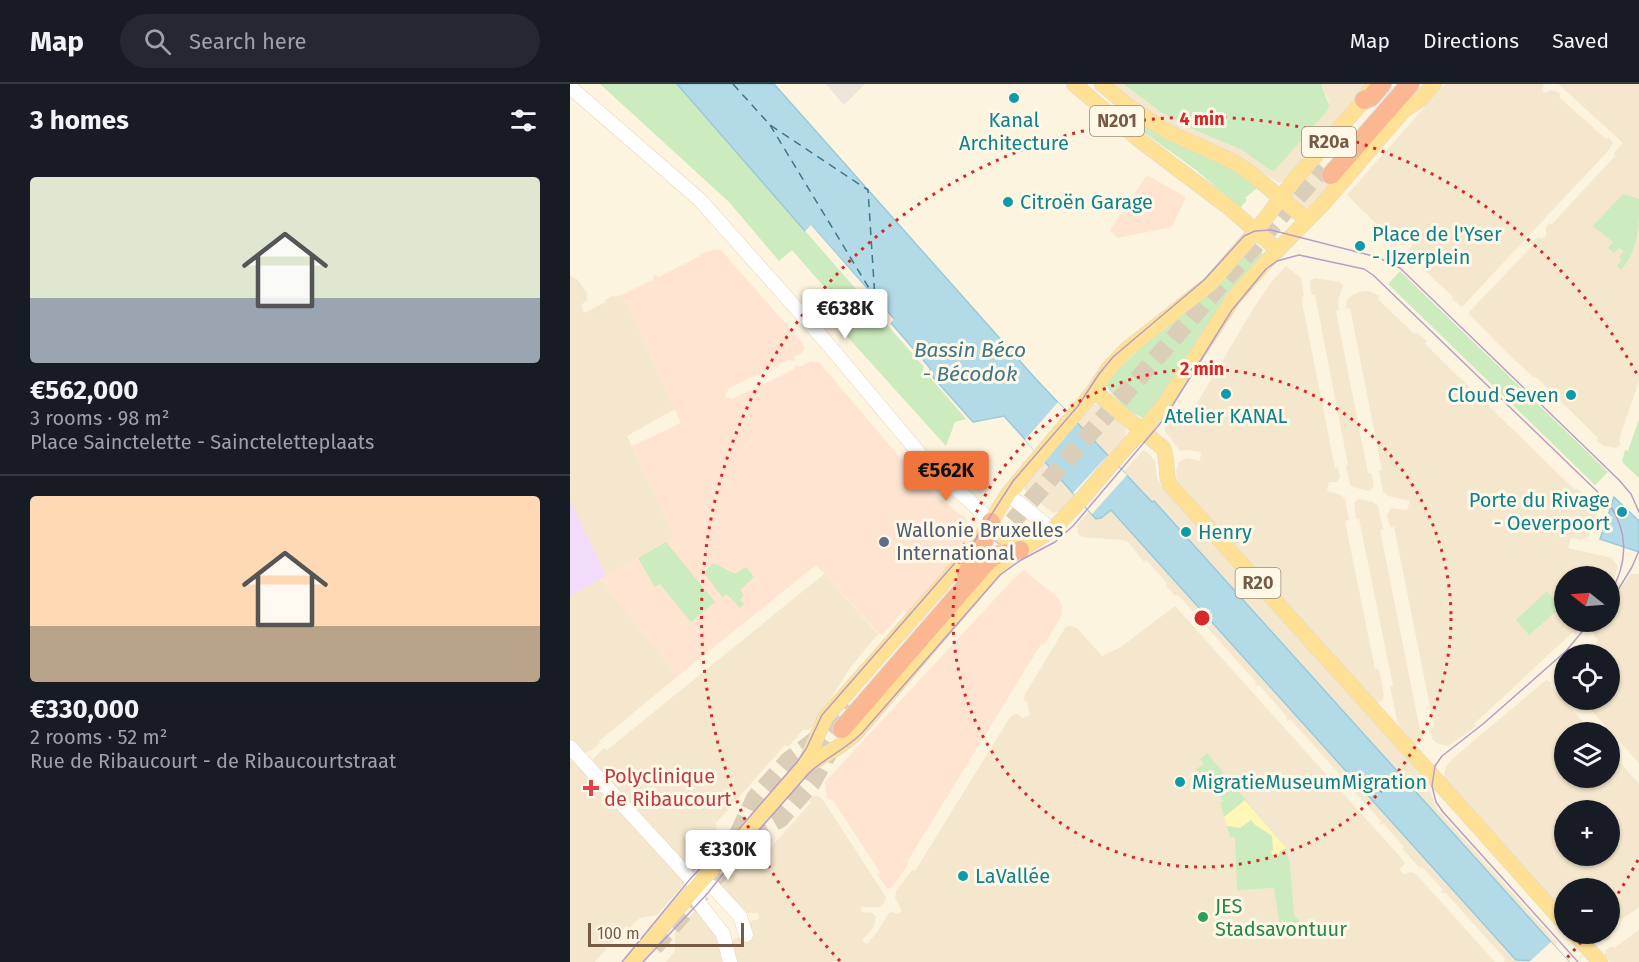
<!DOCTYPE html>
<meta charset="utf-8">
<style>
:root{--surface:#171b24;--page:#242831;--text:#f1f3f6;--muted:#9ea1a6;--line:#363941;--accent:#ef753d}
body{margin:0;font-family:"Fira Sans",sans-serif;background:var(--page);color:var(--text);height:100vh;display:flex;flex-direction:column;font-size:22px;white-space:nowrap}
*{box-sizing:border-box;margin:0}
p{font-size:20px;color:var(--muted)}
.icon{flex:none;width:33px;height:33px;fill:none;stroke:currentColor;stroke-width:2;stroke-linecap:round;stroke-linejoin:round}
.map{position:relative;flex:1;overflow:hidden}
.side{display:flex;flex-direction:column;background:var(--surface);width:570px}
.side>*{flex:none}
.needle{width:39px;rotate:287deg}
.fabs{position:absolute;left:984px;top:482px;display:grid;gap:12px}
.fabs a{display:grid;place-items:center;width:66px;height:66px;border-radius:50%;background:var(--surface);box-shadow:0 2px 4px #0004;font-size:30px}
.scale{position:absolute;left:18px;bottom:15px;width:156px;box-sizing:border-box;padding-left:6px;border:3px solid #755b46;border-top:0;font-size:16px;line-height:21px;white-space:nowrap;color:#755b46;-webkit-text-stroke:4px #fff8e7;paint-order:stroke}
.price{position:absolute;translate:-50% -51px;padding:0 14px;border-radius:6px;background:#fff;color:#222;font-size:20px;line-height:39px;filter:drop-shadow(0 2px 3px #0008)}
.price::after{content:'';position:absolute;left:50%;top:36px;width:18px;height:14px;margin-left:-9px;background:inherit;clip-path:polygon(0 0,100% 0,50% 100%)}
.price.active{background:var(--accent);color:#111}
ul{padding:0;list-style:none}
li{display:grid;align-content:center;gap:12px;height:318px;padding:0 30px}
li+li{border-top:2px solid var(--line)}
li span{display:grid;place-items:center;height:186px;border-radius:6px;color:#555}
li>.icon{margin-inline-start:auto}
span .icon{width:108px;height:108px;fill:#fffc;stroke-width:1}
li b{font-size:26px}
h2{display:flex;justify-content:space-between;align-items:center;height:72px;padding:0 30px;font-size:26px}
header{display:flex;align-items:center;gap:36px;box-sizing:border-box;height:84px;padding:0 30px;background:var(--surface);border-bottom:2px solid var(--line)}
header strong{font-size:28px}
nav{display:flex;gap:33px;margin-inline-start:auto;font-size:21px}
.search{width:420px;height:54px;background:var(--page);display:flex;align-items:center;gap:15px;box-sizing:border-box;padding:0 21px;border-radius:33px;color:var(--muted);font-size:22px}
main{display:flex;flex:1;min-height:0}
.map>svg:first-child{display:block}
</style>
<header>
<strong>Map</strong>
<div class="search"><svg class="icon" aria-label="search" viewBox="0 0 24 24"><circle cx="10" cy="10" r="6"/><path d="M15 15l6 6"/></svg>Search here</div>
<nav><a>Map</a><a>Directions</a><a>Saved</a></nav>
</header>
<main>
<section class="side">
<h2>3 homes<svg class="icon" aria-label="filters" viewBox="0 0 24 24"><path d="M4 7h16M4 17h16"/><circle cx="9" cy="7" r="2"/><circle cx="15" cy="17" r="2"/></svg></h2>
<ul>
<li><span style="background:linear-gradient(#dfe7d0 65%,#9aa5b1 0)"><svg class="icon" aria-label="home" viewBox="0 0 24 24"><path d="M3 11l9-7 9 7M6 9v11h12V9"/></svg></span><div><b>€562,000</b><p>3 rooms · 98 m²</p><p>Place Sainctelette - Saincteletteplaats</p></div></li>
<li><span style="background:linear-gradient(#ffd9b3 70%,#b9a48a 0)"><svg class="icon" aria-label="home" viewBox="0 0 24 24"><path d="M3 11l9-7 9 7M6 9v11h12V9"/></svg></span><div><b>€330,000</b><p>2 rooms · 52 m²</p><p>Rue de Ribaucourt - de Ribaucourtstraat</p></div></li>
</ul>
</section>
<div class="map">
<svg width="1069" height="878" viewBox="0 0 1069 878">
<rect width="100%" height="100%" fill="#fdf4df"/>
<g fill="#f5e7ce" fill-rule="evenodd">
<path d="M 545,0 L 552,0 L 589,27 L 620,44 L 672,66 L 703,86 L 757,27 L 759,17 L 751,0 L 797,0 L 714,97 L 709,99 L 693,89 L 690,90 L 604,45 L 549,7 L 549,3 Z"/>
<path d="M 816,0 L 819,0 L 749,79 L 764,93 L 836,12 L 741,124 L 734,124 L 722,113 L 721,110 Z"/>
<path d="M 875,0 L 974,0 L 972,6 L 975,9 L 981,6 L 986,7 L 991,10 L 989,13 L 1036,55 L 1039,53 L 1043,59 L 1039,66 L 892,223 L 882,215 L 883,213 L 848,180 L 846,181 L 838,174 L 838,167 L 843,161 L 839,158 L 834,161 L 827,160 L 777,111 Z"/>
<path d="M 988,0 L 1069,0 L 1069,297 L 1049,356 L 1051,360 L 1046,364 L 1034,362 L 1026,357 L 1028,354 L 966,293 L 964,294 L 936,268 L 898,229 L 963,161 L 961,159 L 965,155 L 969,153 L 972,155 L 976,151 L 976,143 L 979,139 L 982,140 L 1045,72 L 1043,70 L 1053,59 Z"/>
<path d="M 716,182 L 731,194 L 734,212 L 731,213 L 765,384 L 768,383 L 770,393 L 767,398 L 759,398 L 757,407 L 771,411 L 775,415 L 779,436 L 775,437 L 805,585 L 809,585 L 814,611 L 813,616 L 808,619 L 806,619 L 607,397 L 606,386 L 609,378 L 618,374 L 630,377 L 631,368 L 618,366 L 610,367 L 595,347 L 595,340 L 600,334 L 618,334 L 685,222 L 702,197 Z"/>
<path d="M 0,192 L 7,195 L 17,209 L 17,216 L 11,221 L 14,229 L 36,218 L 35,216 L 44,211 L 46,213 L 53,210 L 105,325 L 57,352 L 105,453 L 30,495 L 108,592 L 29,657 L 30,659 L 22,666 L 15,669 L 11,668 L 0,657 Z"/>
<path d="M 745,194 L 770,198 L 773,202 L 768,216 L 769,226 L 766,227 L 798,389 L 801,389 L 804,401 L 803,404 L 799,407 L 782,403 L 780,400 L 776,382 L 778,381 L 745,211 L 742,211 L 740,201 L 741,196 Z"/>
<path d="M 799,207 L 810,212 L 808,215 L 844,250 L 846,248 L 857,257 L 855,260 L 1005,406 L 1007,404 L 1025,422 L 1027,429 L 1019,452 L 1011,456 L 1001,454 L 998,464 L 1042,474 L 1048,483 L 1044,496 L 1053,501 L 1061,490 L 1069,490 L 1069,679 L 1011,615 L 1040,615 L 1040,570 L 1003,570 L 1015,560 L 1025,560 L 1028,556 L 1024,552 L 1024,546 L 1016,540 L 1005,550 L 1003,548 L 904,640 L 906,642 L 898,648 L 878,662 L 866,659 L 862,655 L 860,644 L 864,643 L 824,443 L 820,443 L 817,431 L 821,424 L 837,426 L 840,417 L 818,412 L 813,408 L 809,387 L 812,386 L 780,224 L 776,225 L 777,216 L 781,212 L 789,208 ZM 994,492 L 1040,492 L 1040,537 L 994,537 Z"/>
<path d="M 523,320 L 530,322 L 554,342 L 556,346 L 555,354 L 491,427 L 483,429 L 455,406 L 453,399 Z"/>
<path d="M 573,366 L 579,370 L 585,377 L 587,394 L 592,403 L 856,696 L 866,724 L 988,860 L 968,878 L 934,878 L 935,875 L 875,808 L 873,810 L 871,808 L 873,806 L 852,783 L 850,784 L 832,765 L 834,763 L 813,739 L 811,741 L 809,739 L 811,737 L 782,705 L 780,706 L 778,704 L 780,702 L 720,635 L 717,637 L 716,635 L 717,633 L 689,601 L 686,602 L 685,600 L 686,598 L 608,511 L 605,512 L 596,502 L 597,499 L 576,476 L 574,478 L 558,458 L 552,456 L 513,453 L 508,450 L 507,441 Z"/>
<path d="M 788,415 L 803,418 L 808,422 L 813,445 L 810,446 L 850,646 L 853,646 L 853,656 L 847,661 L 843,660 L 828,640 L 820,603 L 823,602 L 789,435 L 786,435 L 784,419 Z"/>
<path d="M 254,490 L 308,550 L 280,584 L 244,641 L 238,646 L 233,646 L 218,663 L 215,661 L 146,739 L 147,743 L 143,754 L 144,765 L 87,831 L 70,834 L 59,844 L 56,842 L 25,878 L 0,878 L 0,672 L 21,679 L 23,675 L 34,664 L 37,666 Z"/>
<path d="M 605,522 L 833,776 L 835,779 L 830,786 L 834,790 L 841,788 L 846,790 L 925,878 L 96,878 L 105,867 L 105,848 L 126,826 L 161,859 L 164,855 L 170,853 L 181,837 L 189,835 L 188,829 L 175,829 L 150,799 L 165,781 L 174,784 L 181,782 L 186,776 L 189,777 L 241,718 L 239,716 L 241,714 L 244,712 L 250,713 L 253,716 L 316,813 L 314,819 L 310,823 L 291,823 L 292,828 L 303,829 L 306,833 L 304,842 L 292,857 L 297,860 L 307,848 L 319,829 L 323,828 L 327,830 L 332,827 L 325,814 L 326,807 L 342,786 L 345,787 L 440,633 L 445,630 L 448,630 L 452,634 L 460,631 L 457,618 L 454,617 L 455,610 L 495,544 L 499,542 L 507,544 L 532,572 L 551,563 Z"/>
<path d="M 976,596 L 982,599 L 980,601 L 1022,648 L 994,648 L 994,693 L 1040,693 L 1040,667 L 1069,700 L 1069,823 L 1040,844 L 1040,853 L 1038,856 L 1028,858 L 1021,857 L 1014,849 L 1040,849 L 1040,804 L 994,804 L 994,829 L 874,693 L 876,683 L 881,676 ZM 994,726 L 1040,726 L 1040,771 L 994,771 Z"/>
<path d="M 1069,846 L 1069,878 L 1040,878 L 1034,870 L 1036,866 L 1042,862 L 1044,864 Z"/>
</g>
<g fill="#ffe4d2">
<path d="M 577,91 L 616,113 L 602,143 L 547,154 L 540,146 Z"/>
<path d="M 147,165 L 151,166 L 232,258 L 234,264 L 232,269 L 224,273 L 225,276 L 222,277 L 220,275 L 157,305 L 158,308 L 155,309 L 157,314 L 160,313 L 162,315 L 225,285 L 225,282 L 227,281 L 229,283 L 241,277 L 249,278 L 349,396 L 346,399 L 350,404 L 354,402 L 392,432 L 396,435 L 398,444 L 404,449 L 388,473 L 338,530 L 334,526 L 312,551 L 308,549 L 246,481 L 108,592 L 29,495 L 105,453 L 62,362 L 111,339 L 53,210 L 84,195 L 83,192 L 86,191 L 88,193 L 130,172 L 129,170 Z"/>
<path d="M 454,486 L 488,514 L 492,522 L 491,533 L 474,561 L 471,560 L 337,778 L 339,779 L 322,804 L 317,805 L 307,790 L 310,788 L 262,715 L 260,716 L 257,714 L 255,698 L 447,491 Z"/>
</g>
<path fill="#ebe5dc" d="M 256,0 L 295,0 L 274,21 Z"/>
<path fill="#f1ddf9" d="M 0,416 L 36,492 L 0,512 Z"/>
<g fill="#ccebbe">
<path d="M 30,0 L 107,0 L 354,283 L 353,285 L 396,335 L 385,338 L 376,362 L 264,238 L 275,229 L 269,222 L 270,221 L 222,166 L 209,177 L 159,118 Z"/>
<path d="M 553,0 L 751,0 L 759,21 L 757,27 L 705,86 L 702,87 L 672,66 L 620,44 L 589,27 Z"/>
<path d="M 558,34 L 565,35 C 606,56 653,73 687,104 L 675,114 L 677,116 L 670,124 L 626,86 L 558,37 Z"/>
<path d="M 1053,110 L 1069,115 C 1069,145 1069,164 1051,186 L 1047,182 L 1052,176 L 1049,173 L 1054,167 L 1049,164 L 1044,169 L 1038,164 L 1043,158 L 1023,142 Z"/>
<path d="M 684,161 L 687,161 L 692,165 L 692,173 L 592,316 L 574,334 C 564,332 537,309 536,299 C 570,259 614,231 651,194 L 654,197 L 658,192 L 662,194 L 663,192 L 658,187 Z"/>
<path d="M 830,187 L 1038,388 L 1025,401 L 818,200 Z"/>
<path d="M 1069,335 L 1069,394 L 1054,380 L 1052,377 L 1055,366 L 1058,367 Z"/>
<path d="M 96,458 L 145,518 L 121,538 L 90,500 L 85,503 L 68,474 Z"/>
<path d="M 144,479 L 165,490 L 176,483 L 184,493 L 170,506 L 174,511 L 170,516 L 174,520 L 170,524 L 157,510 L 152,513 L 134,489 L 138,484 Z"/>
<path d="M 977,507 L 991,523 L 959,551 L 946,536 Z"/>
<path d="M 637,669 L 716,764 L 720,781 L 724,831 L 733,840 L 726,846 L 711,849 L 704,804 L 667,806 L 665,753 L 660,753 L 650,718 L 654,717 L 626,685 L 634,680 L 630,675 Z"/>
</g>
<path fill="#fff6b8" d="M 675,716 L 716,764 L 710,767 L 708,773 L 703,773 L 701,767 L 703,766 L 702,752 L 684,740 L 681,736 L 670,744 L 657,742 L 654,733 Z"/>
<g fill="#b3dbe7" stroke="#99cada" stroke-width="1.5">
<path d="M 107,0 L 204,0 L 465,294 L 582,418 L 584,417 L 999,878 L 946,876 L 541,426 L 531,434 L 526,435 L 434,332 L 403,338 L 361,291 L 360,284 L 321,239 L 324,235 L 242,142 L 235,147 Z"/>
<path d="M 1044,413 L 1069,437 L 1069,468 L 1030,455 Z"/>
</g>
<g fill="#fdf4df">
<path d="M 241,141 L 324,236 L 318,241 L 320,236 L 241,146 L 237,149 L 235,147 Z"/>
<path d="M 488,318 L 507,339 L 473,376 L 455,356 Z"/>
<path d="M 537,372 L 557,391 L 522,430 L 503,409 Z"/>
<path d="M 981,858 L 999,878 L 959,878 Z"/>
</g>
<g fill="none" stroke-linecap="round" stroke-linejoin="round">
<g stroke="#3e778a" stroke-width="1.5" stroke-dasharray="8 6" stroke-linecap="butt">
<path d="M 163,0 L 200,41 L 298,106 L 305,215"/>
<path d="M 200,41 L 305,214"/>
</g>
<g stroke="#dbceb9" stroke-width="18" stroke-dasharray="18 9" stroke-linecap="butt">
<path d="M 407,478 L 753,84"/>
<path d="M 241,667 L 280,622"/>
<path d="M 168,750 L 185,714 L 218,677 L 248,654"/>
<path d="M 181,752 L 210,735 L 242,699 L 264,659"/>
<path d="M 84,863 L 181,753"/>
</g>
<defs>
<g id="secondary">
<path d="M 0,3 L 130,116 L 257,259 L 364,387 L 399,416 L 421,438"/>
<path d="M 438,410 L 482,446"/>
<path d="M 0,663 L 127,802 L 129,819 L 153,850 L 160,878"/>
<path d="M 127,802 L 143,803 L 170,832 L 176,851"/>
</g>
<g id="primary">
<path d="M 504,0 L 568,55 L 657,122 L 708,166"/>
<path d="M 532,0 L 558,22 L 596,47 L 664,78 L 683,91 L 737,136"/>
<path d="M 524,307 L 593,364 C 599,375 594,389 600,401 C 732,547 864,692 994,839"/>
<path d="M 543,378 L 591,325 L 663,215 L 692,182 L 753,120 L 834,26 L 850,16 L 864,0"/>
<path d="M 421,438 L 425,445 L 450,466"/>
<path d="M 234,683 L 255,634 L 406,462 L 438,410 L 524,307 L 538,285 L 557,265 L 641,199 L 686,147 L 725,95 L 794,16 L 799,7"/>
<path d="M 1004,849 L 1030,878"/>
<path d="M 62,878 L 127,802 L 234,683 L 268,663 L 284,651 L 423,488 L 438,474 L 482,446 L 510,417"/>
</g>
<g id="highway">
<path d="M 794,16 L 801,13 L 812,0"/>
<path d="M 761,91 L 840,0"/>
<path d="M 396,490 L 412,462 L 421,438"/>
<path d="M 272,645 L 415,480 L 424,472 L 450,466"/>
</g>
</defs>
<use href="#secondary" stroke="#e7d3b9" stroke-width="15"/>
<use href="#primary" stroke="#ded8d3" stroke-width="16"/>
<use href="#highway" stroke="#ded8d3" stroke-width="20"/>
<use href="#secondary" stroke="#fff" stroke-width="14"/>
<use href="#primary" stroke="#ffe195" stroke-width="15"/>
<use href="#highway" stroke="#fbb792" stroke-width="18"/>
<g stroke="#b89ec6" stroke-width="1.5">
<path d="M 1040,519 L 1062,483 L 1069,467"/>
<path d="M 52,878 L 121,794 L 169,745 L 227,678 L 236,665 L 252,631 L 405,456 L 443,397 L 508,322 L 529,290 L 543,273 L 634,196 L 674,152 L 685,147 L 701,146 L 807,173 L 830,184 L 1049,396 L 1061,410 L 1069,428"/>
<path d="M 73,878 L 137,810 L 176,761 L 239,689 C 255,674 276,665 292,649 L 430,491 L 451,476 L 485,458 L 503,442 L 594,335 L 662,226 L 696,185 L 707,177 L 729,171 L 794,185 L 803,191 L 1035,415 C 1059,444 1059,478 1040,509"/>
<path d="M 1008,878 L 873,728 L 866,718 L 862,702 L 865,682 L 872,672 L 913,640 L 996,567 L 1021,537"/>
</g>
<defs>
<path id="primary-bridge" d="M 510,417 L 543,378"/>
</defs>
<use href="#primary-bridge" stroke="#ded8d3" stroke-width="16" stroke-linecap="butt"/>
<use href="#primary-bridge" stroke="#ffe195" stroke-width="15"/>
</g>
<g fill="none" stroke="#d62828" stroke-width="3" stroke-dasharray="3 6">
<circle cx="632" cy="534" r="249"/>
<path d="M1068 776A499 499 0 0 1 1041 820M1017 851A499 499 0 0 1 994 877M270 877A499 499 0 1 1 1068 292"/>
</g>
<g fill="#0f9aa8" stroke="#fff8e7" stroke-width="2">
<circle cx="444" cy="14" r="6"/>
<circle cx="438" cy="118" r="6"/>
<circle cx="790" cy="162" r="6"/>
<circle cx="656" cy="310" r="6"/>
<circle cx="1001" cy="311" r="6"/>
<circle cx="1052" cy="428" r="6"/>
<circle cx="616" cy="448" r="6"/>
<circle cx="610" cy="698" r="6"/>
<circle cx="393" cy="792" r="6"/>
</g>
<circle fill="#5c6f8a" stroke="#fff8e7" stroke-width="2" cx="314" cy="458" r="6"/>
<path fill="#e0444e" stroke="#fff8e7" stroke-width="2" d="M18 695h6v6h6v6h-6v6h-6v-6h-6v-6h6z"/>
<circle fill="#2e9e5b" stroke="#fff8e7" stroke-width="2" cx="633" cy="833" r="6"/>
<g text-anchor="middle" stroke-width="6" stroke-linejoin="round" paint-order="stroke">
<g fill="#fff8e7" stroke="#9e8a76" stroke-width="1.5">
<rect x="520" y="22" width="54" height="30" rx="4.5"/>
<rect x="732" y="43" width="54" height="30" rx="4.5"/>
<rect x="665.5" y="484" width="45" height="30" rx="4.5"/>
</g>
<g font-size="18" font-weight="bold" fill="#755b46">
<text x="547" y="43">N201</text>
<text x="759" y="64">R20a</text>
<text x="688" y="505">R20</text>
</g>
<g font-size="20" fill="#0d838f" stroke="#fff8e7" text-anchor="start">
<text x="444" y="43" text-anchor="middle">Kanal<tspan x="444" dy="23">Architecture</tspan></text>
<text x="450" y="125">Citroën Garage</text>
<text x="802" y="157">Place de l'Yser<tspan x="802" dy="23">- IJzerplein</tspan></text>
<text x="989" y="318" text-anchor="end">Cloud Seven</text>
<text x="656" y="339" text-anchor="middle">Atelier KANAL</text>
<text x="1040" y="423" text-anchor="end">Porte du Rivage<tspan x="1040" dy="23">- Oeverpoort</tspan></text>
<text x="628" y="455">Henry</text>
<text x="622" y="705">MigratieMuseumMigration</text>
<text x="405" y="799">LaVallée</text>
</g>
<g font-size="20" fill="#4e5e75" stroke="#fff8e7" text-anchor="start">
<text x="326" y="453">Wallonie Bruxelles<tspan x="326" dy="23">International</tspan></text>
</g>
<g font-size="20" fill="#be3a42" stroke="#fff8e7" text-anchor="start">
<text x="34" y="699">Polyclinique<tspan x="34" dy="23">de Ribaucourt</tspan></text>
</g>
<g font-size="20" fill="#27864d" stroke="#fff8e7" text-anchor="start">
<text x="645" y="829">JES<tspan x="645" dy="23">Stadsavontuur</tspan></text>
</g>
<g font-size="21" font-style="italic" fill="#3e778a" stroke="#fff8e7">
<text x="400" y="273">Bassin Béco<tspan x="400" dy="24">- Bécodok</tspan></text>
</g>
</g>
<circle cx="632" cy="534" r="9" fill="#d62828" stroke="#fff8e7" stroke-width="3"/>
<g font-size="18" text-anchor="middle" font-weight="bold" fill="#d62828" stroke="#fff8e7" stroke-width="6" stroke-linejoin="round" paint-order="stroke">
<text x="632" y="41">4 min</text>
<text x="632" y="291">2 min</text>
</g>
</svg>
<div class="fabs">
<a><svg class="needle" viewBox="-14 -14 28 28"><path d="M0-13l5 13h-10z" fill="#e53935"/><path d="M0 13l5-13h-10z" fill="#9ea1a6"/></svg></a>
<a><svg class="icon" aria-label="locate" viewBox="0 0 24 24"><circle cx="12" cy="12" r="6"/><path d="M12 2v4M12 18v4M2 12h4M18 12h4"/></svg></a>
<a><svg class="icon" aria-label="layers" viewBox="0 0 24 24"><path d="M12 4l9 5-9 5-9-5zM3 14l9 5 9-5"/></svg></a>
<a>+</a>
<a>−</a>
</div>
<div class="scale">100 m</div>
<b class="price" style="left:275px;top:256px">€638K</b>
<b class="price active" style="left:376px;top:418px">€562K</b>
<b class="price" style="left:158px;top:797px">€330K</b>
</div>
</main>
